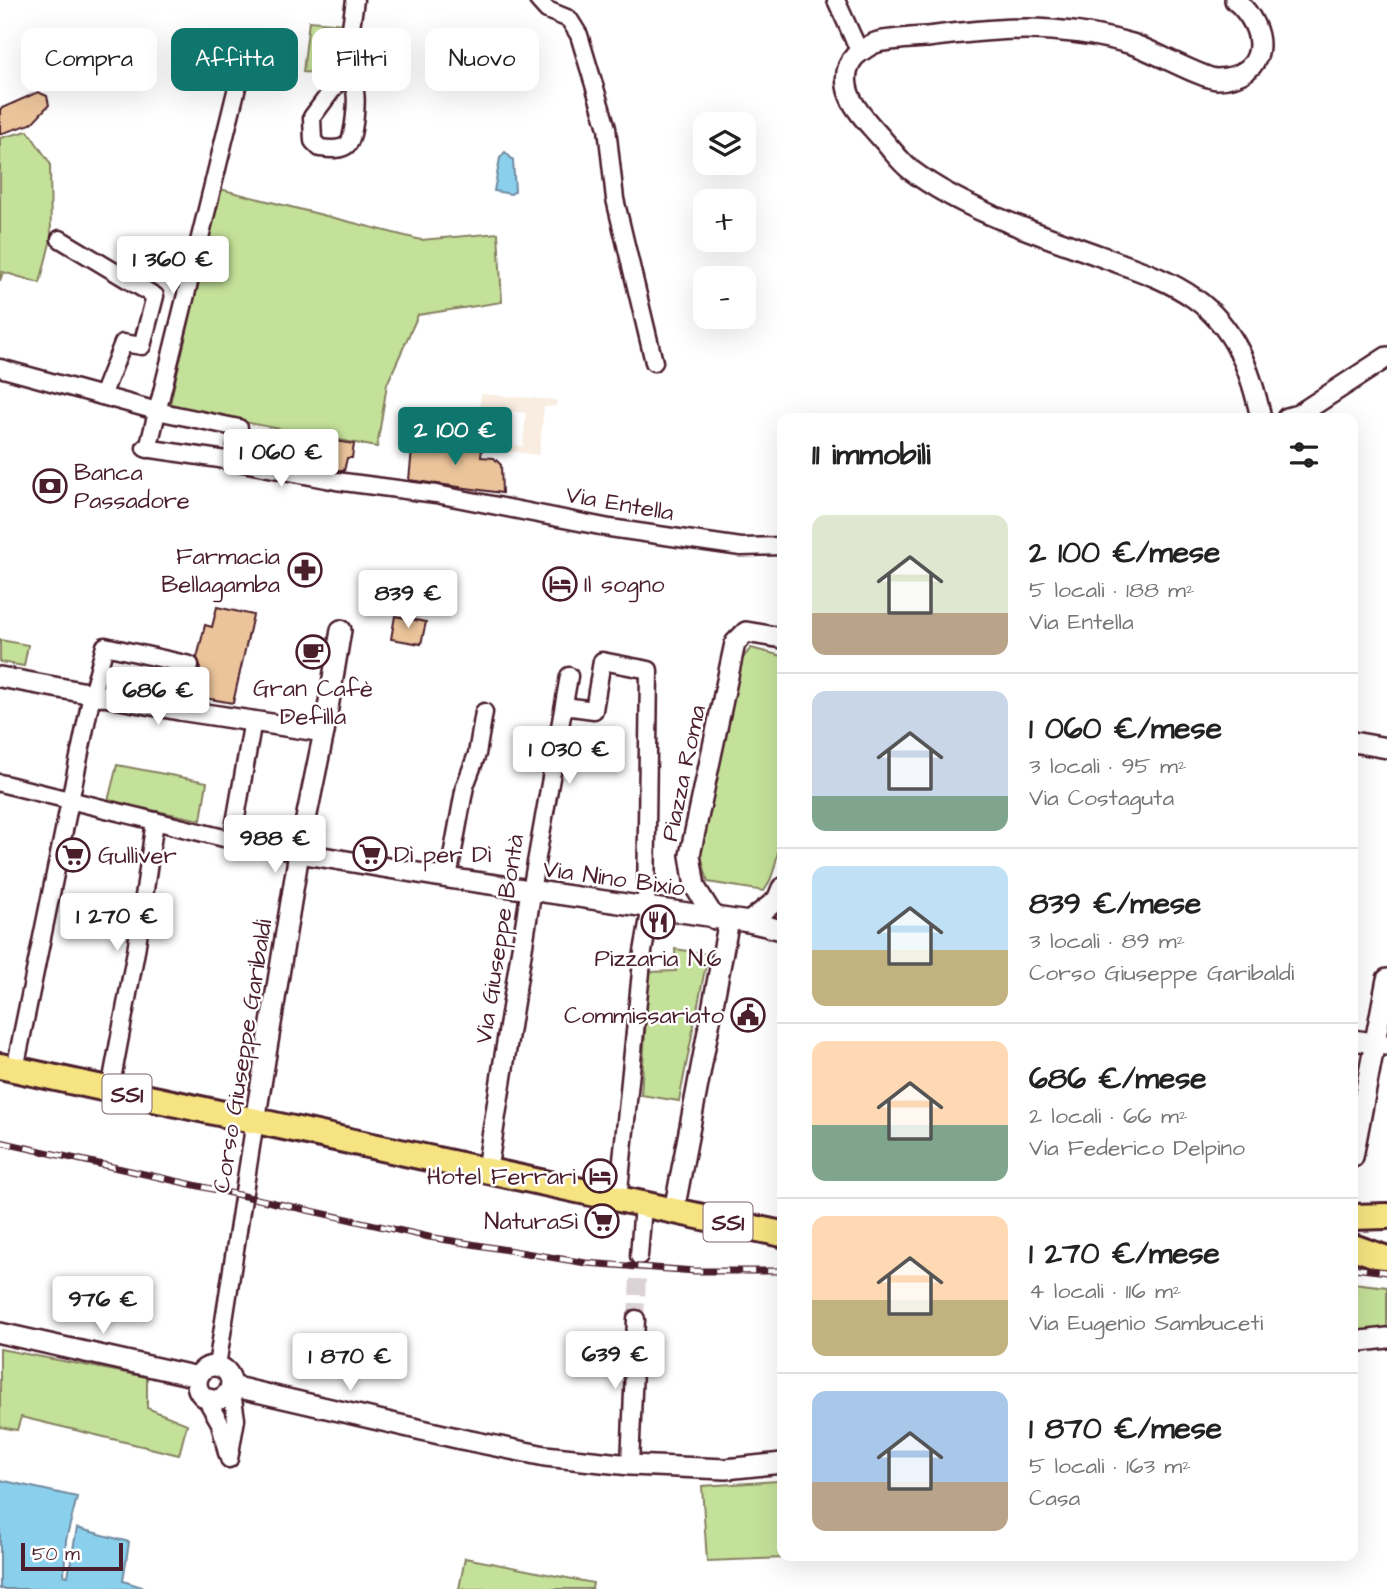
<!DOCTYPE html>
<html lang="it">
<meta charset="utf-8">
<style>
:root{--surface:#fff;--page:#f2f2f2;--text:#222;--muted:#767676;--line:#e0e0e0;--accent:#0f766e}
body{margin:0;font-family:"Architects Daughter",sans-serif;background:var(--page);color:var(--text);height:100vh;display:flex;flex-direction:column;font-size:26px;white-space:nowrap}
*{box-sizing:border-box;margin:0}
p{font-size:23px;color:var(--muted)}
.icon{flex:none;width:38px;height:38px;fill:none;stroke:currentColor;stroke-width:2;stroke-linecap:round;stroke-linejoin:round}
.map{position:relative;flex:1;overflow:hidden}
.details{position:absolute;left:777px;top:413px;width:581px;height:1148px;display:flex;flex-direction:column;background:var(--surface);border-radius:14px;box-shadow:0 7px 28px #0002}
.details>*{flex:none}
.top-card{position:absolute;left:21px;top:28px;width:651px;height:63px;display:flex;gap:14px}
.buttons{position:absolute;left:693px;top:112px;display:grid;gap:14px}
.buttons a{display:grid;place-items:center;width:63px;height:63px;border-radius:14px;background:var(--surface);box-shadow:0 7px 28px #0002;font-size:35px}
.scale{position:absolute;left:21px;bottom:18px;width:102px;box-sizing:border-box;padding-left:7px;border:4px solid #4a1f2b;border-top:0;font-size:19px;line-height:24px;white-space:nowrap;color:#4a1f2b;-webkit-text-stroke:5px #fff;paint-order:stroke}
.price{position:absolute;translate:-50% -60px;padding:0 16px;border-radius:7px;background:#fff;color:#222;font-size:23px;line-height:46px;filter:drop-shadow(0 2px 4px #0008)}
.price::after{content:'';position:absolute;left:50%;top:42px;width:21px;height:16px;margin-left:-10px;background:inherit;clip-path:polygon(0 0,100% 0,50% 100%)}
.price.current{background:var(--accent);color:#fff}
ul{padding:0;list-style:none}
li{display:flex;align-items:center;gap:21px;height:175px;padding:0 35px}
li+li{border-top:2px solid var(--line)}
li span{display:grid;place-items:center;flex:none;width:196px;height:140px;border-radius:14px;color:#555}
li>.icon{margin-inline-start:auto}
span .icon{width:84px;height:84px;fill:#fffc;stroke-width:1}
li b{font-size:30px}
h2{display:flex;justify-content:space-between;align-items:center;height:84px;padding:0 35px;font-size:30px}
.pill{padding:0 24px;border-radius:14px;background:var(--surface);box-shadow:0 7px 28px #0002;font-size:24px;line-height:63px}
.pill.current{background:var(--accent);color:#fff}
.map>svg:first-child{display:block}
</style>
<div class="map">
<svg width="1387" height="1589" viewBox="0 0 1387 1589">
<rect width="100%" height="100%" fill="#fff"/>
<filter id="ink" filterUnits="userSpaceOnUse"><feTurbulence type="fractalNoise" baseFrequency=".0143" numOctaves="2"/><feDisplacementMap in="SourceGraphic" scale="14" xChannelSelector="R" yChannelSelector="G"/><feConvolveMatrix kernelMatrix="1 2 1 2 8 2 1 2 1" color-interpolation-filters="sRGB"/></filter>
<g filter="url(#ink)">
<path fill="#f9ede1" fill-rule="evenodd" d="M 481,394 L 556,400 L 557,406 L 544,407 L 539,455 L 442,443 L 444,417 L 478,421 ZM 493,410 L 526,413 L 523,446 L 490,442 Z"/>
<g fill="#c4e199" stroke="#878062" stroke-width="2">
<path d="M 309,21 L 345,24 L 339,75 L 303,72 Z"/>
<path d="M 28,131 L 50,163 L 51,239 L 40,283 L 3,272 L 0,281 L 0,138 Z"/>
<path d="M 220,189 L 421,240 L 498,233 L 502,302 L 418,315 L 387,384 L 377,447 L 169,408 Z"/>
<path d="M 0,640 L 28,645 L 24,666 L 0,662 Z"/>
<path d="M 751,648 L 782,656 C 782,708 793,853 764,891 L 708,882 L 701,856 L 718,751 L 742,659 Z"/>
<path d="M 117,765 L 207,782 L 201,820 L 108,801 Z"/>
<path d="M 675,949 L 708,954 L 679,1101 L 641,1095 L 649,972 L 676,971 Z"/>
<path d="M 1353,1283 L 1387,1287 L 1387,1330 L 1353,1334 Z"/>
<path d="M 0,1349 L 147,1377 L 147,1408 L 187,1424 L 179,1455 L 21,1417 L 17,1430 L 0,1427 Z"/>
<path d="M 778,1481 L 783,1558 L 707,1561 L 702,1486 Z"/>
<path d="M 465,1558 L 593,1583 L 592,1589 L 459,1589 Z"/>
</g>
<g fill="#8ad0ec" stroke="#70899f" stroke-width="2">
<path d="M 505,152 L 513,160 L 515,191 L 511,194 L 494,191 L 500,158 Z"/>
<path d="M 0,1480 L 77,1497 L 66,1540 L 64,1575 L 68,1576 L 77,1528 L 129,1542 L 123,1581 L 148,1589 L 0,1589 Z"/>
</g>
<g fill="#ebc49b" stroke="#4a1f2b" stroke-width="2">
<path d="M 38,92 L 47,96 L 49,105 L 31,124 L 0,134 L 0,109 Z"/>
<path d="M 298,435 L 354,444 L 352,458 L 347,458 L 344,471 L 298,463 L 300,449 L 295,447 Z"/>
<path d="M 413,440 L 482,448 L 481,457 L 494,458 L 501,465 L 502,493 L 409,480 Z"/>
<path d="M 217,607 L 253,615 L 233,703 L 193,696 L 200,667 L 197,658 L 205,625 L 212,627 Z"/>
<path d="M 395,616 L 426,622 L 421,644 L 391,639 Z"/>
</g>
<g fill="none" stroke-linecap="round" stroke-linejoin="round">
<path stroke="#dbd2d5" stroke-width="16" stroke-dasharray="16 8" stroke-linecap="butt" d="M 636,1319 L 639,1256"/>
<defs>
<g id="minor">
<path d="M 538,0 L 547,10 L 569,19 L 579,35 L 607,128 L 615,199 L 654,362"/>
<path d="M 836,0 L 860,53"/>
<path d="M 344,74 C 347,79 352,83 354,88 C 358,97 354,138 348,144 C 341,151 328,149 320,148 L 313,141 L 312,117 L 344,74 L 355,0"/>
<path d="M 60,239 L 155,296 L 142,346 L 123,343 L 102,396"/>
<path d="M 0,368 L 157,411 L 239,428 L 233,461"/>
<path d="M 145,448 L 233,461 L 336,481 L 436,494 L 610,528 L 741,547 L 782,546"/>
<path d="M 148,449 L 242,67"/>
<path d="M 564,706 L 594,710 L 602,661 L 649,670 L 646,906"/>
<path d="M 0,783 L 232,840 L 299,853"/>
<path d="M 232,840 L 253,720"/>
<path d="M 448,878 L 465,786 L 477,754 L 484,712"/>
<path d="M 531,891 L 569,676"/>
<path d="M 15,1069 L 92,694 L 105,646 L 190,665 L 179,710"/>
<path d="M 110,1090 L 136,951 L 155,821"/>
<path d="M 618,1200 L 643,952 L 651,906"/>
<path d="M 639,1256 L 643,1205"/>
<path d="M 217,1366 L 255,1121"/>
<path d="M 205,1397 L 220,1423 L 227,1453"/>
<path d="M 229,1459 L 236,1419 L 231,1386"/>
<path d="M 630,1465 L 636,1319"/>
</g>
<g id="tertiary">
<path d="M 1235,0 C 1269,29 1270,77 1217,79 C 1204,79 1151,50 1132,44 C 1105,36 1079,32 1052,30 C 1011,27 967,32 927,37 C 911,38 894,39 878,42 C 871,44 861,51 855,56 C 843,69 845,87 852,101 C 860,116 872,127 883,140 C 892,150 901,163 912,171 C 964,210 1039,234 1100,256 C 1132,268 1166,278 1194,298 C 1235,327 1251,371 1261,418"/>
<path d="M 1287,418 L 1298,415 L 1387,357"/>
<path d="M 0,677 L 179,710 L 324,732"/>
<path d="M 1353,742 L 1387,748"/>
<path d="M 299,853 L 448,878 L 749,922 L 782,930"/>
<path d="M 715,919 L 695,887 L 690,855 L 735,643 L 746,632 L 782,638"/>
<path d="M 749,922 L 777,900 L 782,888"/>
<path d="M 1353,1040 L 1386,1045"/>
<path d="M 255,1121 L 299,853 L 324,732 L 341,630"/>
<path d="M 1353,1157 L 1387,979"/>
<path d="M 487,1169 L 531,891"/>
<path d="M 674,1211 L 729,920"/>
<path d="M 0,1333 L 198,1377"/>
<path d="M 1353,1342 L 1387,1338"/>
<circle cx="214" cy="1383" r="17"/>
<path d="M 231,1386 L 461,1439 L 545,1456 L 630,1465 L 726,1469 L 782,1463"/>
</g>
<g id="primary">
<path d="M 0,1066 L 782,1234"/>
<path d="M 1353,1217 L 1387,1216"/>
<path d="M 1353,1247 L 1387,1259"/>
</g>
</defs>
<use href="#minor" stroke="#4a1f2b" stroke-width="21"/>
<use href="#tertiary" stroke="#4a1f2b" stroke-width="24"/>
<use href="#primary" stroke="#4a1f2b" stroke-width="30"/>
<use href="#minor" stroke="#fff" stroke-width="16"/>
<use href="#tertiary" stroke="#fff" stroke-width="19"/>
<use href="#primary" stroke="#f6e381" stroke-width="24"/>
<defs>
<g id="rail">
<path d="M 0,1142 L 429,1237 L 586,1263 L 695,1271 L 782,1271"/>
<path d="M 1353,1268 L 1387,1272"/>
</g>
</defs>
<use href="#rail" stroke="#4a1f2b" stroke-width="7"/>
<use href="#rail" stroke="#fff" stroke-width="4.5" stroke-dasharray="13" stroke-linecap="butt"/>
</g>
</g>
<defs>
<symbol id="bank-ring" viewBox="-11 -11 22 22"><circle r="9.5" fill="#fff" stroke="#4a1f2b" stroke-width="1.5"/><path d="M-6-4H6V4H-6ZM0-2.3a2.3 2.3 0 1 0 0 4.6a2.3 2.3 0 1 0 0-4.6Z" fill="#4a1f2b"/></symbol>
<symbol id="pharmacy-ring" viewBox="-11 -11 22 22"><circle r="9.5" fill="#fff" stroke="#4a1f2b" stroke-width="1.5"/><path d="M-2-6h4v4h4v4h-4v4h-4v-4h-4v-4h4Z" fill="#4a1f2b"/></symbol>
<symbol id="hotel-ring" viewBox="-11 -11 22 22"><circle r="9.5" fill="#fff" stroke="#4a1f2b" stroke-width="1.5"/><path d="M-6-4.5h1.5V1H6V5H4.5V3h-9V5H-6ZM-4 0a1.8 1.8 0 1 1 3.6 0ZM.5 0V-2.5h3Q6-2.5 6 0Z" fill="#4a1f2b"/></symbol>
<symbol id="cafe-ring" viewBox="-11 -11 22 22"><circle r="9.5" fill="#fff" stroke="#4a1f2b" stroke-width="1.5"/><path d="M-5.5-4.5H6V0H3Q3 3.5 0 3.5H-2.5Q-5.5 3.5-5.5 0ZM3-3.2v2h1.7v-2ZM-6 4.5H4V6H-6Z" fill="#4a1f2b"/></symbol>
<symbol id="supermarket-ring" viewBox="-11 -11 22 22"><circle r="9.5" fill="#fff" stroke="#4a1f2b" stroke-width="1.5"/><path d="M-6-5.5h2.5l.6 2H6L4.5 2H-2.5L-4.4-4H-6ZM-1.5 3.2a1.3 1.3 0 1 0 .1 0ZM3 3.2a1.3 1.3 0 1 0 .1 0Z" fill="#4a1f2b"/></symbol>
<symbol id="restaurant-ring" viewBox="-11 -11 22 22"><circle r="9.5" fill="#fff" stroke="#4a1f2b" stroke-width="1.5"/><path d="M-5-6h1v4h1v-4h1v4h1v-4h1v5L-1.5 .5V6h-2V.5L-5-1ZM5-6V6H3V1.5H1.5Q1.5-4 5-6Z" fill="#4a1f2b"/></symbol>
<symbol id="civic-ring" viewBox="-11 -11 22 22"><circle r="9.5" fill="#fff" stroke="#4a1f2b" stroke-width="1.5"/><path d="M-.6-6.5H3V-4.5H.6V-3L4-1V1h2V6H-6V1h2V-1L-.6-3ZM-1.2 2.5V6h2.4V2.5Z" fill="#4a1f2b"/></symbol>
</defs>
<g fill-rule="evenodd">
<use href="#bank-ring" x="31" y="467" width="38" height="38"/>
<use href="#pharmacy-ring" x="286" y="551" width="38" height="38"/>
<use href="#hotel-ring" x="541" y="565" width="38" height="38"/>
<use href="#cafe-ring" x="294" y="633" width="38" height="38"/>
<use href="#supermarket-ring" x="351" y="835" width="38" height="38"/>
<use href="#supermarket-ring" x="54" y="836" width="38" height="38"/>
<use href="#restaurant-ring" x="639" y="903" width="38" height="38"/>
<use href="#civic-ring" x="729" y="996" width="38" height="38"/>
<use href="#hotel-ring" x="581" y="1157" width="38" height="38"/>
<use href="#supermarket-ring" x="583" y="1202" width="38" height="38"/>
</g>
<g text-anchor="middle" stroke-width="5" stroke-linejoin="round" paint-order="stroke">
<g fill="#fff" stroke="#80626b" stroke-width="2">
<rect x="102.5" y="1074.5" width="49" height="39" rx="5"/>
<rect x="703.5" y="1202.5" width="49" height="39" rx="5"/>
</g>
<g font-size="23" font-weight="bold" fill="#4a1f2b">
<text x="127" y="1102">SS1</text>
<text x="728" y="1230">SS1</text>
</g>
<g font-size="24" fill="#4a1f2b" stroke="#fff" text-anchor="start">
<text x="74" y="480">Banca<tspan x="74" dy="28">Passadore</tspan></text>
<text x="280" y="564" text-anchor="end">Farmacia<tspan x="280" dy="28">Bellagamba</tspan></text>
<text x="584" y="592">Il sogno</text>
<text x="313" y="696" text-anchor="middle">Gran Cafè<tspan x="313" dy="28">Defilla</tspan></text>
<text x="394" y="862">Dì per Dì</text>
<text x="98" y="863">Gulliver</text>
<text x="658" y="966" text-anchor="middle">Pizzaria N.6</text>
<text x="724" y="1023" text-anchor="end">Commissariato</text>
<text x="576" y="1184" text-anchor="end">Hotel Ferrari</text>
<text x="578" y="1229" text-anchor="end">NaturaSì</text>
</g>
<g font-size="24" fill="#4a1f2b" stroke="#fff">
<text transform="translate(620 503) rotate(10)" y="8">Via Entella</text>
<text transform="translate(683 773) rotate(-78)" y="8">Piazza Roma</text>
<text transform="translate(614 878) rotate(8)" y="8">Via Nino Bixio</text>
<text transform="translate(499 939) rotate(-81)" y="8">Via Giuseppe Bontà</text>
<text transform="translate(242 1056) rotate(-81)" y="8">Corso Giuseppe Garibaldi</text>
</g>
</g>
</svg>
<div class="buttons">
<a><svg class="icon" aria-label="layers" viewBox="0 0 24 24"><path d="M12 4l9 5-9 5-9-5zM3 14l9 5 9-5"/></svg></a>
<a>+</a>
<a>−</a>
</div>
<div class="scale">50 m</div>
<b class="price" style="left:173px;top:296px">1 360 €</b>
<b class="price current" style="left:455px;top:467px">2 100 €</b>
<b class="price" style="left:281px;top:489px">1 060 €</b>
<b class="price" style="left:408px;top:630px">839 €</b>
<b class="price" style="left:158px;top:727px">686 €</b>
<b class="price" style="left:569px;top:786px">1 030 €</b>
<b class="price" style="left:275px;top:875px">988 €</b>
<b class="price" style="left:117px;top:953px">1 270 €</b>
<b class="price" style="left:103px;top:1336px">976 €</b>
<b class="price" style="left:615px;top:1391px">639 €</b>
<b class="price" style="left:350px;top:1393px">1 870 €</b>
<div class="top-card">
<a class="pill">Compra</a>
<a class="pill current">Affitta</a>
<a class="pill">Filtri</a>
<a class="pill">Nuovo</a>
</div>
<section class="details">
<h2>11 immobili<svg class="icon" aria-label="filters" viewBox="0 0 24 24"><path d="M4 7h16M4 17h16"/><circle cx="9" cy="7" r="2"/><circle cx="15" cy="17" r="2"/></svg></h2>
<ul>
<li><span style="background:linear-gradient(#dfe7d0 70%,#b9a48a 0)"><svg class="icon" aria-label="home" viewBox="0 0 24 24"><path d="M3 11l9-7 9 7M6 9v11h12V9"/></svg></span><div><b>2 100 €/mese</b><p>5 locali · 188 m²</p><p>Via Entella</p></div></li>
<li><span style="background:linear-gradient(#c9d6e8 75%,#7fa58c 0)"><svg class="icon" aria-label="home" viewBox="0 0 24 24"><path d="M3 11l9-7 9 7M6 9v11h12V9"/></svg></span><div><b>1 060 €/mese</b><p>3 locali · 95 m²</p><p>Via Costaguta</p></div></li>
<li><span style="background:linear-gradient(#bfe0f5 60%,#c2b280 0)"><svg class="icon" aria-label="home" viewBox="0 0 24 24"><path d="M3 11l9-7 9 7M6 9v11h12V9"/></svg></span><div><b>839 €/mese</b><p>3 locali · 89 m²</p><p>Corso Giuseppe Garibaldi</p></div></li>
<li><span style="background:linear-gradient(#ffd9b3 60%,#7fa58c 0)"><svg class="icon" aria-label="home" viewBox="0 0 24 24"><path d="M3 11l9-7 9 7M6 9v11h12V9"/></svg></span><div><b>686 €/mese</b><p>2 locali · 66 m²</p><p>Via Federico Delpino</p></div></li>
<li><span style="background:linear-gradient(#ffd9b3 60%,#c2b280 0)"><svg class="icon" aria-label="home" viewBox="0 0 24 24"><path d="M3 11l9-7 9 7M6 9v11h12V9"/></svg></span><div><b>1 270 €/mese</b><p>4 locali · 116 m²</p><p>Via Eugenio Sambuceti</p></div></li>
<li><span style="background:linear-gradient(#a9c7e8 65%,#b9a48a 0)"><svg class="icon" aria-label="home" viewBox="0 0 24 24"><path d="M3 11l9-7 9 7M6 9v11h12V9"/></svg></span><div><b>1 870 €/mese</b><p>5 locali · 163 m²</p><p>Casa</p></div></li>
</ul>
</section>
</div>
